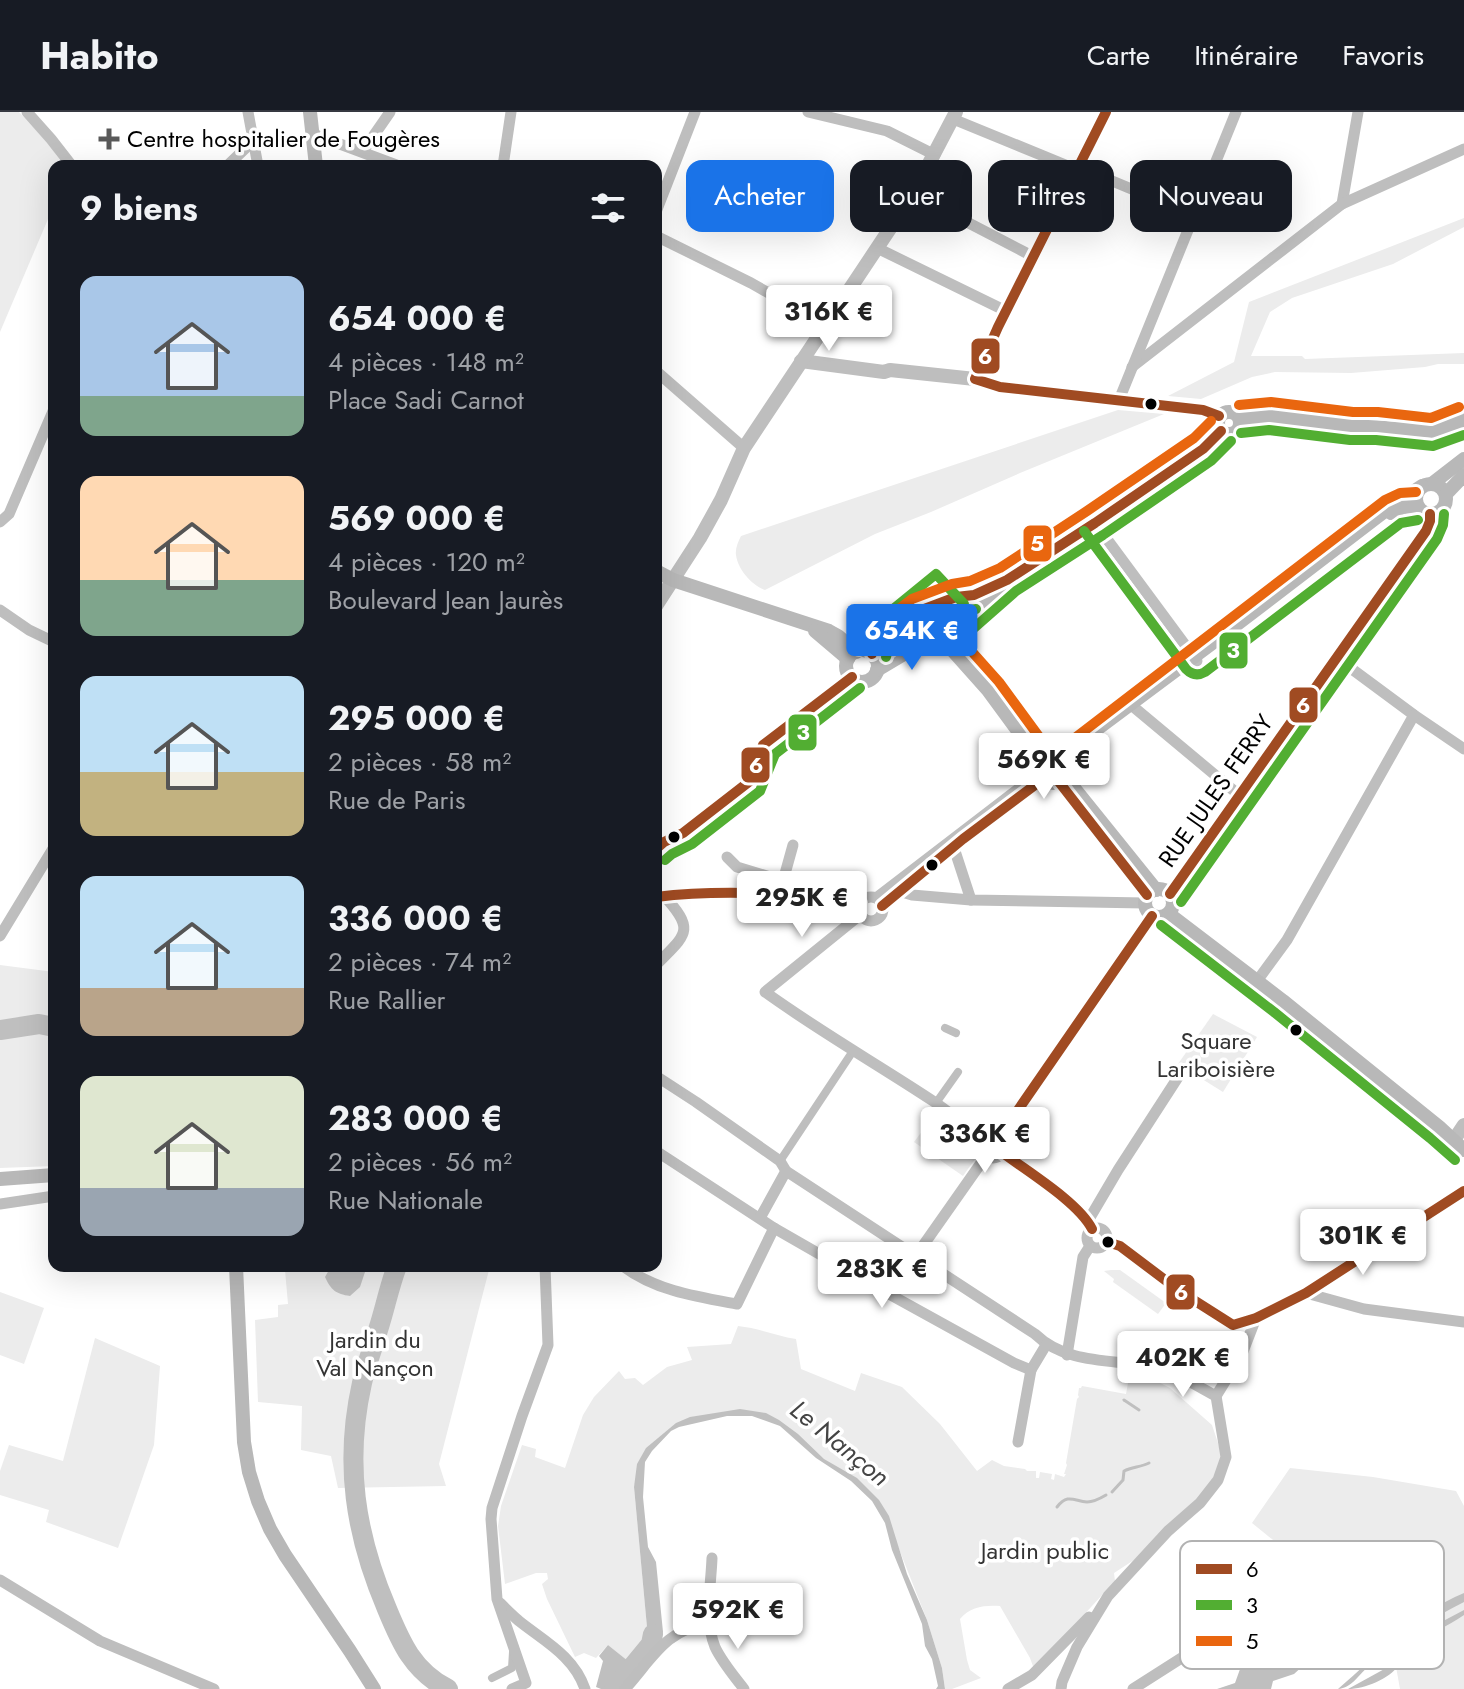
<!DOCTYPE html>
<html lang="fr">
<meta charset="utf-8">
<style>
:root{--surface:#171b24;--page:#242831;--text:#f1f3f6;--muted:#9ea1a6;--line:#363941;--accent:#1a73e8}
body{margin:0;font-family:Jost,sans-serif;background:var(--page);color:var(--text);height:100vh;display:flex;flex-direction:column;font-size:30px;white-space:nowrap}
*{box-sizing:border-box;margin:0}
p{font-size:26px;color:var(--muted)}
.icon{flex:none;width:44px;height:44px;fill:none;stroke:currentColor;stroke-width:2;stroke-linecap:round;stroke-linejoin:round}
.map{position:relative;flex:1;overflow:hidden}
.side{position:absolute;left:48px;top:48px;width:614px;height:1112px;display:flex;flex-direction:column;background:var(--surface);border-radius:16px;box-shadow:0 8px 32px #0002}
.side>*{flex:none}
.guide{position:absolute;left:686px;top:48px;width:658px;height:72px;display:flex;gap:16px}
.price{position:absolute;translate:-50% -68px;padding:0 18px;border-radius:8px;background:#fff;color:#222;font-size:26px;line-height:52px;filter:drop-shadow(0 2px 4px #0008)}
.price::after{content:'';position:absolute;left:50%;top:48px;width:24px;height:18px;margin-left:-12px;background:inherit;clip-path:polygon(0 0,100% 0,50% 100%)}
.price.selected{background:var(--accent);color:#fff}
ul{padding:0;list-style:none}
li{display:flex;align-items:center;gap:24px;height:200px;padding:0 32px}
li span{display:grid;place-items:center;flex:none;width:224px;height:160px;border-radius:16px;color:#555}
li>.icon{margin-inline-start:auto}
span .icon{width:96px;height:96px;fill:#fffc;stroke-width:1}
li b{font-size:34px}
h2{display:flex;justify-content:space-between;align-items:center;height:96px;padding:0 32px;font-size:34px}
.pill{padding:0 28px;border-radius:16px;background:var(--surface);box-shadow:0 8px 32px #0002;font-size:28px;line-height:72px}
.pill.selected{background:var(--accent);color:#fff}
header{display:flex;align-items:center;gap:48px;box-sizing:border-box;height:112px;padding:0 40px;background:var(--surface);border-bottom:2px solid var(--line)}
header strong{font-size:38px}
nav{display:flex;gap:44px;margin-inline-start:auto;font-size:28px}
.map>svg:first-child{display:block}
</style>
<header>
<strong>Habito</strong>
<nav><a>Carte</a><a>Itinéraire</a><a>Favoris</a></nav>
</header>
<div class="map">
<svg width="1464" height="1577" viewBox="0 0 1464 1577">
<rect width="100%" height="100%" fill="#fff"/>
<g fill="#ececec">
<path d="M 0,0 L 19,0 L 49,32 L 64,54 L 54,54 L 54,93 L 0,220 Z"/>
<path d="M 1464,106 L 1464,115 L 1393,152 L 1292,186 L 1270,200 L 1251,244 L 1302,244 L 1305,247 L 1464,241 L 1464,252 L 1438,252 L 1425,255 L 1351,261 L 1275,260 L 1252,265 L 1201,287 L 1168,284 L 1234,250 L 1249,190 Z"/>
<path d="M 1118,298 L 1164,302 L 1020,361 L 931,400 L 875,422 L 765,478 C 752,473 738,458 736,443 C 735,437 738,430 741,424 Z"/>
<path d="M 0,853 L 54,860 L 54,1054 L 0,1056 Z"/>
<path d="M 1213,902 L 1257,925 L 1223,980 L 1178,952 Z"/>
<path d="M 935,1002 L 972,1028 L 967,1036 L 968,1043 L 975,1047 L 963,1064 L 914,1030 Z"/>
<path d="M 305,1154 L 490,1154 L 439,1352 L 446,1374 L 338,1376 L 331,1344 L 301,1338 L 302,1294 L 258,1290 L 255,1208 L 278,1205 L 278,1193 L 288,1192 L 285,1158 L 304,1157 Z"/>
<path d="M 1111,1158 L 1120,1158 L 1166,1191 L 1158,1202 L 1113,1170 L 1114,1167 L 1104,1159 Z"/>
<path d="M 0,1180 L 44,1196 L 24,1252 L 0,1243 Z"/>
<path d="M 738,1214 C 758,1216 776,1224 796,1227 L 801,1257 L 855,1279 L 861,1261 L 902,1275 L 940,1312 L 977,1359 L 992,1348 L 1004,1354 L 1025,1357 L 1027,1359 L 1036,1359 L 1036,1366 L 1039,1366 L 1040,1360 L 1052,1362 L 1051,1367 L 1054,1368 L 1055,1362 L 1064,1365 L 1066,1362 L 1064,1362 L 1067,1353 L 1066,1351 L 1077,1287 L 1079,1285 L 1078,1283 L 1079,1276 L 1081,1276 L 1082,1274 L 1126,1282 L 1128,1271 L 1134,1271 L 1135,1258 L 1170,1276 L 1212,1313 L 1223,1346 L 1218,1360 L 1201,1385 L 1134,1448 L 1114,1461 L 1115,1469 L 1034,1557 L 1030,1546 L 1000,1494 C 984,1493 970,1495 960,1507 L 967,1548 L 970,1558 L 981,1566 L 952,1577 L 945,1577 L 942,1556 L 927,1508 L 888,1409 L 874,1386 L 771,1307 L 761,1303 L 729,1300 L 679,1310 L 645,1340 L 634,1375 L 648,1526 L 634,1554 L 608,1533 L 596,1546 L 584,1541 L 575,1545 L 547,1487 L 542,1472 L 548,1467 L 547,1461 L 536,1461 L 505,1472 L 498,1414 L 501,1394 L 522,1333 L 536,1337 L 535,1345 L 565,1356 L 583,1303 L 594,1285 L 619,1259 L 625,1267 L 635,1266 L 643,1273 L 667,1255 L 692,1248 L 687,1235 L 731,1232 Z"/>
<path d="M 95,1226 L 160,1254 L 154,1333 L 118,1436 L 46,1410 L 49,1398 L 0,1383 L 0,1359 L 9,1333 L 63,1349 Z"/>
<path d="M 1290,1356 L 1373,1365 L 1456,1379 L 1464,1394 L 1464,1577 L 1400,1577 L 1386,1499 L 1310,1458 L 1252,1411 Z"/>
</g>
<g fill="#bfbfbf">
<path d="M 344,1154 L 367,1154 L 360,1175 L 350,1184 C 336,1182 331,1178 325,1165 L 329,1158 L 333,1156 L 341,1160 Z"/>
<path d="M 740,1297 L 766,1301 L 779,1308 L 798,1322 L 824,1347 L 857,1366 L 879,1388 L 889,1404 L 907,1462 L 927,1508 L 942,1556 L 945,1577 L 936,1577 L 938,1574 L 932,1547 L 925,1534 L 922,1512 L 892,1438 L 885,1411 L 872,1389 L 851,1369 L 816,1346 L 780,1314 L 752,1304 L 727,1304 L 679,1315 L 671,1319 L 652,1339 L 645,1350 L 643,1385 L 648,1435 L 656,1450 L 663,1520 L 659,1531 L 647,1547 L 640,1542 L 648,1526 L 634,1375 L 637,1352 L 646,1336 L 676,1311 L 690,1305 Z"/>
<path d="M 1464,1481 L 1464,1490 C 1429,1507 1398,1530 1368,1555 C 1358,1563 1352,1576 1338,1577 C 1378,1543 1415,1501 1464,1481 Z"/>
<path d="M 1464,1498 L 1464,1503 C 1448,1514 1430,1521 1415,1533 C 1407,1539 1404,1546 1399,1553 C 1389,1567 1365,1577 1348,1577 L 1388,1555 L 1413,1525 Z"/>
<path d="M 1282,1513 C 1304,1516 1307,1532 1305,1552 L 1294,1562 L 1273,1569 L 1271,1577 L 1217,1577 L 1235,1571 L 1248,1535 L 1246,1530 L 1255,1517 Z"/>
<path d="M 608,1533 L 638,1557 L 621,1577 L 601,1577 L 596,1575 L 603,1549 L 599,1544 Z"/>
</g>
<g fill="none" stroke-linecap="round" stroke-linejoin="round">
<g stroke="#bfbfbf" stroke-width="3">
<path d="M 1124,1288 L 1139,1298"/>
<path d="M 1112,1380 L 1123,1368 L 1124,1359 C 1132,1355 1141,1355 1149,1351"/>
<path d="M 1057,1395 C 1068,1381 1074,1389 1087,1390 C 1094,1390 1101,1386 1106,1383"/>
</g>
<g stroke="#bfbfbf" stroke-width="20">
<path d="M 0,918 L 39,912 L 54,915"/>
<path d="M 397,1154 C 389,1175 385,1197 378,1218 C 373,1236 366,1253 362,1271 C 344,1351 355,1422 387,1497 C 401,1531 413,1559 448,1577"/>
<path d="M 614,1577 L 651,1532 L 653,1522"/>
</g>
<g stroke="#bebebe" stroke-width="8">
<path d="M 945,916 L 956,921"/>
<path d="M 936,991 L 958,960"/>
<path d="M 780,1049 L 853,939"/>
<path d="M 492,1566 L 512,1556 L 513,1540"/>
</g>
<g stroke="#bebebe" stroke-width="11">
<path d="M 27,0 L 51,27 L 72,54"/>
<path d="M 248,0 L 258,54"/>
<path d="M 808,0 L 887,19 L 935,43"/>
<path d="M 953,7 L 1085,61 L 1093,61 L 1194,103"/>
<path d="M 313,22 L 399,54"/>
<path d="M 363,39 L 390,0"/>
<path d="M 227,54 L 254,28"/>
<path d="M 503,54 L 511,0"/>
<path d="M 913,82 L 1034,145"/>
<path d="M 1342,92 L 1358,0"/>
<path d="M 656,100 L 695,0"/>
<path d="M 656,124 L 751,171 L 825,213"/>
<path d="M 877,136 L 1006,199"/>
<path d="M 1132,255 L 1342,92 L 1464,37"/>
<path d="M 656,259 L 744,336"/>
<path d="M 975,267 L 998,215 L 1106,0"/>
<path d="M 1119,288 L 1236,0"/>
<path d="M 0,410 L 9,402 L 54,297"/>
<path d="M 1095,411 L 1197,549"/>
<path d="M 0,498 L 29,518 L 54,530"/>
<path d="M 1337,546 L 1414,603 L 1464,637"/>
<path d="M 1130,592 L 1239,683"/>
<path d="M 954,736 L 971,788"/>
<path d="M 727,745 L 737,755 L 783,769 L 781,781"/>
<path d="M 783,769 L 793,733"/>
<path d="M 899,779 L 912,783 L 971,788 L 1145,791"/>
<path d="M 1170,782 L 1426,419 L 1430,409 L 1430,402"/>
<path d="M 656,785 C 707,778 760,780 811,784 C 828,785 844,785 860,791"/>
<circle cx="871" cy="797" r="12"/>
<path d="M 876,786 L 1039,661"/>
<path d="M 882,794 L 968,723"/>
<path d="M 860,803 L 765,880 C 819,919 877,952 933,989 C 951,1001 966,1015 984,1025"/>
<path d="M 0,824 L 54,735"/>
<path d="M 656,853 C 685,823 697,819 664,784"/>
<path d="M 1257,869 L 1287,828 L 1414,603"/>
<path d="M 656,964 L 696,990 L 780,1049 L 786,1059 L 1035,1222 C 1067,1253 1113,1247 1153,1255 C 1175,1260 1197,1274 1216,1284"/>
<circle cx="993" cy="1034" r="12"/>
<path d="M 1000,1024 L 1152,804"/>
<path d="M 656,1039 L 774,1116 L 889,1182 L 1014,1251 L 1031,1258 L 1046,1233"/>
<path d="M 1003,1041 L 1070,1091 L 1088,1109 L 1092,1117"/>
<path d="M 0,1092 L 54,1084"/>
<path d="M 760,1106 L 786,1059"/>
<path d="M 1088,1109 L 1118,1058 L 1184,956"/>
<circle cx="1097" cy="1126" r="10"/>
<path d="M 1107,1130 L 1120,1134 L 1181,1180 L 1233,1213 L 1256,1206 L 1306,1181 L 1464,1079"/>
<path d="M 623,1154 C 656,1179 698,1185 737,1192 L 774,1116"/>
<path d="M 1306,1181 L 1364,1197 L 1464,1210"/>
<path d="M 889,1182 L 986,1044"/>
<path d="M 1067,1243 L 1083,1145 L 1090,1134"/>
<path d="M 1216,1284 L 1242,1242 L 1256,1206"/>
<path d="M 1018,1330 L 1031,1258"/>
<path d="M 712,1446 C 711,1474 704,1508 715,1535 C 722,1550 734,1564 744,1577"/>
<path d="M 0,1468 L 100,1529 L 214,1577"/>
<path d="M 500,1491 C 506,1497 512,1503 519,1509 C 544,1529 574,1544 585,1577"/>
<path d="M 512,1577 L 526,1571 L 497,1487 L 491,1407 L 492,1396 L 522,1304 L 548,1233 L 545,1154"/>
<path d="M 625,1577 C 652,1547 666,1517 709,1511"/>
<path d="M 1008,1577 L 1032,1563 L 1089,1505"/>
<path d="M 1061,1577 L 1062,1570 L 1077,1535 L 1108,1484 L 1168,1419 L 1200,1391 L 1218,1368 L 1226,1345 L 1216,1284"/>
<path d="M 1133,1577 L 1277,1485 L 1286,1486 L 1329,1538"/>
</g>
<g stroke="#bebebe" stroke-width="14">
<path d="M 801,249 L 884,260 L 890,258 L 975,267 L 1000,275 L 1203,298 L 1219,304"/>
<path d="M 656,494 L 700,426 L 721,388 L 744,336 L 913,82 L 956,0"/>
<path d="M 1454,1028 L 1464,1013"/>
</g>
<g stroke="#b8b8b8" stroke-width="14">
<path d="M 310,0 L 316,54"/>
<circle cx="1229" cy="311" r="11"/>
<path d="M 1240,307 L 1269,304 L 1352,314 L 1464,321"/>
<path d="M 1441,317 L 1464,308"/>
<path d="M 1433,371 L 1464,347"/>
<circle cx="1431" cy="387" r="15"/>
<path d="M 1446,382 L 1464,363"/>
<path d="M 1391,401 L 1403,395 L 1417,394"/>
<path d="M 656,459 L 673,468 L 829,519 L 838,524 L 856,540"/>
<circle cx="941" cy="516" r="16"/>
<path d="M 943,500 L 953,492 L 992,474"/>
<path d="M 957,513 L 1007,468 L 1095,411 L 1203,337 L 1221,319"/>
<path d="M 815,519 L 848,547"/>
<path d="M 957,520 L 995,572 L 1050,642"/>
<path d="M 947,532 L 988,578 L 1040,649"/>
<circle cx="862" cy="554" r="16"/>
<path d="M 875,546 L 894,538 L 925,515"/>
<path d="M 877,558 L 929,527"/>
<circle cx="1053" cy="656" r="15"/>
<path d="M 1061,644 L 1211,532 L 1390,395 L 1422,374"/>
<path d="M 1065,665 L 1156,778"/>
<path d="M 656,737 L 664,730 L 683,721 L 750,669 L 763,633 L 852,565"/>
<path d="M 1118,746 L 1147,783"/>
<circle cx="1159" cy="791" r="14"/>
<path d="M 1169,802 L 1283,889 L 1439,1015 L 1464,1038"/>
<path d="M 0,1067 L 54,1063"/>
<path d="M 236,1154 L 244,1330 L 249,1360 L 258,1389 L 270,1417 L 285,1443 L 350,1539 L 374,1577"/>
</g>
<defs>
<g id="bus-1">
<path d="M 1106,0 L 998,215 L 975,267 L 1000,275 L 1203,298 L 1219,304"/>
<path d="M 872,542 L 876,532 L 919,499 L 956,485 L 974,483 L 1007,468 L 1095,411 L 1203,337 L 1221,319"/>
<path d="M 1059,670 L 1147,783"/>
<path d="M 656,737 L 664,730 L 683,721 L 750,669 L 763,633 L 852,565"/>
<path d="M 1170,782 L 1426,419 L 1430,409 L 1430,402"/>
<path d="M 656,785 C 706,779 755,780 805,784 C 824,785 842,785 860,791"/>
<path d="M 882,794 L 963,727 L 1043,667"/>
<path d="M 1000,1024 L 1152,804"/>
<path d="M 1003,1041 C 1028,1060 1078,1090 1092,1117"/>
<path d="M 1107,1130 L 1120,1134 L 1181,1180 L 1233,1213 L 1256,1206 L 1306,1181 L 1464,1079"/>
</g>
<g id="bus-2">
<path d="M 1241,321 L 1269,318 L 1350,328 L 1376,328 L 1433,334 L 1464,323"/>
<path d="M 1084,419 L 1186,557 C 1192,563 1198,564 1205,560 L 1401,411 L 1418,408"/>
<path d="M 966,523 L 1016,479 L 1103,423 L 1211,349 L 1231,329"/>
<path d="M 865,530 L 860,524 L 936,462 L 964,492"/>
<path d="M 886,545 L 887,541 C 918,518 936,501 976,497"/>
<path d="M 665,748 L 672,742 L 692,732 L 760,679 L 775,642 L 860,576"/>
<path d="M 1181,790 L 1437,427 L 1443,413 L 1444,402"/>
<path d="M 1161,813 L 1274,900 L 1430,1026 L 1455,1048"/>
</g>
<g id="bus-3">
<path d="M 1239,293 L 1271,290 L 1353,300 L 1378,300 L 1431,306 L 1459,295"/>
<path d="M 957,523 L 999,570 L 1051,641"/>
<path d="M 859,537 L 866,522 L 912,487 L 952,472 L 970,469 L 1000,456 L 1087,399 L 1194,326 L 1211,309"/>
<path d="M 1058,639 L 1385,388 L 1400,381 L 1416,380"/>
</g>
</defs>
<use href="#bus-1" stroke="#fff" stroke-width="16"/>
<use href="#bus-2" stroke="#fff" stroke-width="16"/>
<use href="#bus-3" stroke="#fff" stroke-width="16"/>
<use href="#bus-1" stroke="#a04b22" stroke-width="10"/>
<use href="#bus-2" stroke="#52ae32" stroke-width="10"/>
<use href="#bus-3" stroke="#e9660f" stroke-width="10"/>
</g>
<path fill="#595959" stroke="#fff" stroke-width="3" d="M105 15h8v8h8v8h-8v8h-8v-8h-8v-8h8z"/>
<g fill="#000" stroke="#fff" stroke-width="3">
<circle cx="1151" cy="292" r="7"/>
<circle cx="674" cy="725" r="7"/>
<circle cx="932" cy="753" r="7"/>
<circle cx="1296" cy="918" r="7"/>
<circle cx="1108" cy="1130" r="7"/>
</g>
<g text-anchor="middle" stroke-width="7" stroke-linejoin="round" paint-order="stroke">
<g font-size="24" fill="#000" stroke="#fff" text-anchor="start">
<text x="127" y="35">Centre hospitalier de Fougères</text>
</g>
<g font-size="24" fill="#000" stroke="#fff">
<text transform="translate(1216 679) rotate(-55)" y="8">RUE JULES FERRY</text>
</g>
<g font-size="24" fill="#333" stroke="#fff">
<text x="1216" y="937">Square<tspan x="1216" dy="28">Lariboisière</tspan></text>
<text x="375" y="1236">Jardin du<tspan x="375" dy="28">Val Nançon</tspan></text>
<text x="1045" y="1447">Jardin public</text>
</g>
<g font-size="26" font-style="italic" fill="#444" stroke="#fff">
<text transform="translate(840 1331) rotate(39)" y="9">Le Nançon</text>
</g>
</g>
<rect x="1180" y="1429" width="264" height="128" rx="12" fill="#fff" stroke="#b2b2b2" stroke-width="2"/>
<rect x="1196" y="1452" width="36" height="10" fill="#a04b22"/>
<rect x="1196" y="1488" width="36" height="10" fill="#52ae32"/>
<rect x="1196" y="1524" width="36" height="10" fill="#e9660f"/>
<g font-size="22" fill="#000">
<text x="1246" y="1465">6</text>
<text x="1246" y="1501">3</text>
<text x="1246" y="1537">5</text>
</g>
<g stroke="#fff" stroke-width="3">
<rect x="970" y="225" width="31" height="38" rx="8" fill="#a04b22"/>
<rect x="1022" y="412" width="31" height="39" rx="8" fill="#e9660f"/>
<rect x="1218" y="519" width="31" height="39" rx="8" fill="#52ae32"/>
<rect x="1288" y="574" width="31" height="38" rx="8" fill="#a04b22"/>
<rect x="787" y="601" width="31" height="39" rx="8" fill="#52ae32"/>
<rect x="740" y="634" width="31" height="38" rx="8" fill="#a04b22"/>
<rect x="1165" y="1161" width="31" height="38" rx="8" fill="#a04b22"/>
</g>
<g font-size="22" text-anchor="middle" font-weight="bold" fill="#fff">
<text x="985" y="252">6</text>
<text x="1037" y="439">5</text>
<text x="1233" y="546">3</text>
<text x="1303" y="601">6</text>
<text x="803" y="628">3</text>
<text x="756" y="661">6</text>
<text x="1181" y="1188">6</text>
</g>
</svg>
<b class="price" style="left:829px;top:241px">316K €</b>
<b class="price selected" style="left:912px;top:560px">654K €</b>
<b class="price" style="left:1044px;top:689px">569K €</b>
<b class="price" style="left:802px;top:827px">295K €</b>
<b class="price" style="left:985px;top:1063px">336K €</b>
<b class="price" style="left:1363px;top:1165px">301K €</b>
<b class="price" style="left:882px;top:1198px">283K €</b>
<b class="price" style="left:1183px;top:1287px">402K €</b>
<b class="price" style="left:738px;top:1539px">592K €</b>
<div class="guide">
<a class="pill selected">Acheter</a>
<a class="pill">Louer</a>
<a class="pill">Filtres</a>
<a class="pill">Nouveau</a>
</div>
<section class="side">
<h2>9 biens<svg class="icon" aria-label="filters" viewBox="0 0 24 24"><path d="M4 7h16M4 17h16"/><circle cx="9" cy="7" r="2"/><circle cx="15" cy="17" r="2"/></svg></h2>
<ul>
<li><span style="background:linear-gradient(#a9c7e8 75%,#7fa58c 0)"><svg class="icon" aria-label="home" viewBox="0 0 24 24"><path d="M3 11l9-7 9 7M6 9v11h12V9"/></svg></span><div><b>654 000 €</b><p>4 pièces · 148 m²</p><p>Place Sadi Carnot</p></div></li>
<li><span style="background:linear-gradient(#ffd9b3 65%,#7fa58c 0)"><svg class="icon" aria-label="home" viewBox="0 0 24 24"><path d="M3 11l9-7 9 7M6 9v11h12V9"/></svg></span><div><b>569 000 €</b><p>4 pièces · 120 m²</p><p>Boulevard Jean Jaurès</p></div></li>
<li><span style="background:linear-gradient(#bfe0f5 60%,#c2b280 0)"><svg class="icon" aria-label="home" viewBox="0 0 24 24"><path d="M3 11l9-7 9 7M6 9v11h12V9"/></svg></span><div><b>295 000 €</b><p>2 pièces · 58 m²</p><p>Rue de Paris</p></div></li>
<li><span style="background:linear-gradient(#bfe0f5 70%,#b9a48a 0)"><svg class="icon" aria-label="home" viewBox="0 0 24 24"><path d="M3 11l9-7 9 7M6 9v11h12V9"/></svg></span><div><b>336 000 €</b><p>2 pièces · 74 m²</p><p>Rue Rallier</p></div></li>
<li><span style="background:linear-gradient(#dfe7d0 70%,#9aa5b1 0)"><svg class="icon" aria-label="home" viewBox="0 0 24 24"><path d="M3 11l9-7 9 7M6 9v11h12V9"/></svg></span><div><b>283 000 €</b><p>2 pièces · 56 m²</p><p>Rue Nationale</p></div></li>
</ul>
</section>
</div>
